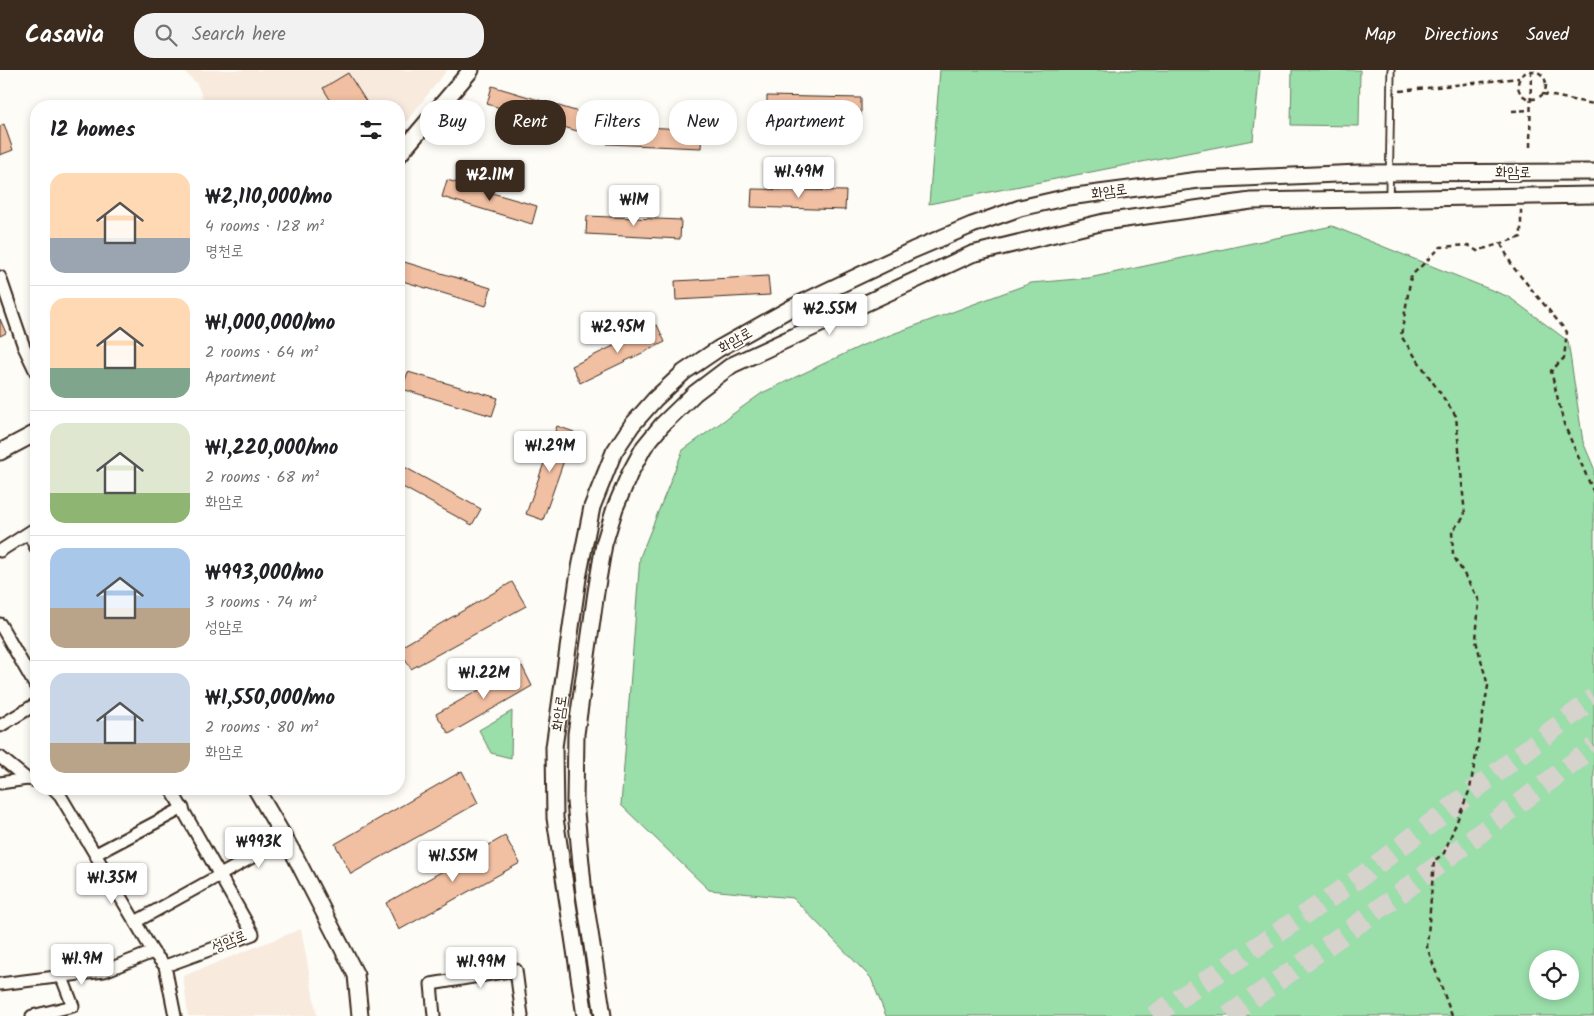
<!DOCTYPE html>
<meta charset="utf-8">
<style>
:root{--surface:#fff;--page:#f2f2f2;--text:#202124;--muted:#757577;--line:#e0e0e0;--accent:#3b2a1e}
body{margin:0;font-family:Kalam,"Poor Story",sans-serif;background:var(--page);color:var(--text);height:100vh;display:flex;flex-direction:column;font-size:19px;white-space:nowrap}
*{box-sizing:border-box;margin:0}
p{font-size:16px;color:var(--muted)}
.icon{flex:none;width:28px;height:28px;fill:none;stroke:currentColor;stroke-width:2;stroke-linecap:round;stroke-linejoin:round}
.map{position:relative;flex:1;overflow:hidden}
.sheet{position:absolute;left:30px;top:30px;width:375px;height:695px;display:flex;flex-direction:column;background:var(--surface);border-radius:20px;box-shadow:0 2px 8px #0003}
.sheet>*{flex:none}
.hud{position:absolute;left:420px;top:30px;width:475px;height:45px;display:flex;gap:10px}
.tools{position:absolute;left:1529px;top:880px;display:grid;gap:10px}
.tools a{display:grid;place-items:center;width:50px;height:50px;border-radius:50%;background:var(--surface);box-shadow:0 2px 8px #0003;font-size:25px}
.price{position:absolute;translate:-50% -42px;padding:0 11px;border-radius:5px;background:#fff;color:#222;font-size:16px;line-height:32px;filter:drop-shadow(0 1px 2px #0008)}
.price::after{content:'';position:absolute;left:50%;top:30px;width:15px;height:11px;margin-left:-8px;background:inherit;clip-path:polygon(0 0,100% 0,50% 100%)}
.price.active{background:var(--accent);color:#fff}
ul{padding:0;list-style:none}
li{display:flex;align-items:center;gap:15px;height:125px;padding:0 20px}
li+li{border-top:1px solid var(--line)}
li span{display:grid;place-items:center;flex:none;width:140px;height:100px;border-radius:15px;color:#555}
li>.icon{margin-inline-start:auto}
span .icon{width:60px;height:60px;fill:#fffc;stroke-width:1}
li b{font-size:21px}
h2{display:flex;justify-content:space-between;align-items:center;height:60px;padding:0 20px;font-size:21px}
.tag{padding:0 18px;border-radius:20px;background:var(--surface);box-shadow:0 2px 8px #0003;font-size:18px;line-height:45px}
.tag.active{background:var(--accent);color:#fff}
header{display:flex;align-items:center;gap:30px;box-sizing:border-box;height:70px;padding:0 25px;background:var(--accent);color:#fff}
header strong{font-size:24px}
nav{display:flex;gap:28px;margin-inline-start:auto;font-size:18px}
.search{width:350px;height:45px;background:var(--page);display:flex;align-items:center;gap:12px;box-sizing:border-box;padding:0 18px;border-radius:20px;color:var(--muted);font-size:19px}
.map>svg:first-child{display:block}
</style>
<header>
<strong>Casavia</strong>
<div class="search"><svg class="icon" aria-label="search" viewBox="0 0 24 24"><circle cx="10" cy="10" r="6"/><path d="M15 15l6 6"/></svg>Search here</div>
<nav><a>Map</a><a>Directions</a><a>Saved</a></nav>
</header>
<div class="map">
<svg width="1594" height="946" viewBox="0 0 1594 946">
<rect width="100%" height="100%" fill="#fdfcf7"/>
<filter id="ink" filterUnits="userSpaceOnUse"><feTurbulence type="fractalNoise" baseFrequency=".02" numOctaves="2"/><feDisplacementMap in="SourceGraphic" scale="10" xChannelSelector="R" yChannelSelector="G"/><feConvolveMatrix kernelMatrix="1 2 1 2 8 2 1 2 1" color-interpolation-filters="sRGB"/></filter>
<g filter="url(#ink)">
<g fill="#f9eade">
<path d="M 183,0 L 447,0 L 399,61 L 399,36 L 206,36 L 197,14 Z"/>
<path d="M 301,859 L 317,946 L 188,946 L 183,906 Z"/>
</g>
<g fill="#9adeaa" stroke="#6a8464" fill-rule="evenodd">
<path d="M 940,0 L 1260,0 L 1253,70 L 929,134 Z"/>
<path d="M 1292,0 L 1360,0 L 1359,56 L 1291,55 Z"/>
<path d="M 1332,156 L 1509,227 L 1568,271 L 1583,372 L 1594,398 L 1594,946 L 886,946 L 871,908 L 793,828 L 709,820 L 621,735 L 640,487 L 683,380 L 762,323 L 863,275 L 1031,213 L 1089,208 ZM 1538,889 L 1570,889 L 1570,921 L 1538,921 Z"/>
<path d="M 512,641 L 511,688 L 491,683 L 479,660 Z"/>
</g>
<g fill="#f1bfa2" stroke="#3b2a1e">
<path d="M 348,3 L 369,36 L 334,36 L 323,18 Z"/>
<path d="M 492,16 L 582,43 L 577,61 L 487,34 Z"/>
<path d="M 767,26 L 861,28 L 861,47 L 767,45 Z"/>
<path d="M 4,54 L 13,80 L 0,85 L 0,56 Z"/>
<path d="M 608,55 L 702,60 L 701,78 L 607,74 Z"/>
<path d="M 447,110 L 537,136 L 532,154 L 442,127 Z"/>
<path d="M 752,119 L 846,121 L 845,140 L 751,137 Z"/>
<path d="M 587,146 L 681,150 L 680,169 L 586,164 Z"/>
<path d="M 401,191 L 491,218 L 486,236 L 399,210 Z"/>
<path d="M 768,206 L 770,225 L 676,230 L 675,211 Z"/>
<path d="M 0,249 L 6,263 L 0,266 Z"/>
<path d="M 657,255 L 665,272 L 580,313 L 572,296 Z"/>
<path d="M 408,302 L 498,328 L 492,346 L 402,319 Z"/>
<path d="M 557,356 L 574,362 L 543,450 L 526,444 Z"/>
<path d="M 399,394 L 481,439 L 472,455 L 399,415 Z"/>
<path d="M 512,512 L 526,536 L 411,599 L 399,578 Z"/>
<path d="M 522,596 L 532,616 L 449,664 L 436,644 Z"/>
<path d="M 462,701 L 478,733 L 351,804 L 335,774 Z"/>
<path d="M 505,766 L 520,793 L 399,860 L 386,833 Z"/>
</g>
<g fill="none" stroke-linecap="round" stroke-linejoin="round">
<g stroke="#d6d2cc" stroke-width="20" stroke-dasharray="20 10" stroke-linecap="butt">
<path d="M 1153,946 L 1358,809 L 1594,628"/>
<path d="M 1228,946 L 1389,832 L 1594,677"/>
</g>
<defs>
<path id="lane" d="M 1389,128 L 1391,0"/>
<g id="street">
<path d="M 0,207 L 24,277 L 36,302"/>
<path d="M 29,464 L 36,478"/>
<path d="M 0,481 L 36,458"/>
<path d="M 0,554 L 36,617"/>
<path d="M 0,656 L 36,634"/>
<path d="M 0,687 L 27,709 L 36,711"/>
<path d="M 0,713 L 27,709"/>
<path d="M 54,719 L 60,725 L 153,882 L 165,896 L 175,946"/>
<path d="M 96,784 L 183,738"/>
<path d="M 137,851 L 285,769"/>
<path d="M 165,896 L 253,864 L 171,719"/>
<path d="M 0,914 L 104,901 L 153,882"/>
<path d="M 32,946 L 73,936 L 61,905"/>
<path d="M 434,946 L 431,914 L 516,900 L 522,946"/>
</g>
<g id="secondary">
<path d="M 399,85 L 471,0"/>
<path d="M 0,382 L 36,363"/>
<path d="M 256,719 L 295,786 L 356,905 L 360,946"/>
<path d="M 585,946 L 555,748 L 554,677 L 578,508 L 592,437 L 614,382 L 632,355 L 655,329 L 684,302 L 718,279 L 793,237 L 913,180 L 972,155 L 1020,138 L 1068,127 L 1199,110 L 1359,103 L 1594,102"/>
<path d="M 603,946 L 584,824 L 575,732 L 576,664 L 596,522 L 604,474 L 615,438 L 630,403 L 644,377 L 662,355 L 695,323 L 732,295 L 972,184 L 1104,152 L 1251,131 L 1594,125"/>
</g>
</defs>
<use href="#lane" stroke="#3b2a1e" stroke-width="9"/>
<use href="#street" stroke="#3b2a1e" stroke-width="15"/>
<use href="#secondary" stroke="#3b2a1e" stroke-width="19"/>
<g stroke="#3b2a1e" stroke-width="2.5" stroke-dasharray="5 4" stroke-linecap="butt">
<circle cx="1532" cy="15" r="14"/>
<path d="M 1400,21 L 1519,8"/>
<path d="M 1543,24 L 1594,34"/>
<path d="M 1512,41 L 1530,40"/>
<path d="M 1530,77 L 1531,1"/>
<path d="M 1501,174 L 1513,197 L 1567,262 L 1564,288 L 1551,301 L 1564,354 L 1594,423"/>
<path d="M 1452,946 L 1427,877 L 1434,791 L 1444,783 L 1470,719 L 1488,616 L 1476,571 L 1479,530 L 1453,485 L 1452,461 L 1465,446 L 1456,346 L 1401,266 L 1411,206 L 1441,177 L 1468,175 L 1477,181 L 1521,167 L 1521,139"/>
</g>
<use href="#lane" stroke="#fdfcf7" stroke-width="5.5"/>
<use href="#street" stroke="#fdfcf7" stroke-width="11"/>
<use href="#secondary" stroke="#fdfcf7" stroke-width="15"/>
</g>
</g>
<g text-anchor="middle" stroke-width="4" stroke-linejoin="round" paint-order="stroke">
<g font-size="15" fill="#3b2a1e" stroke="#fdfcf7">
<text x="1513" y="107">화암로</text>
<text transform="translate(1109 121) rotate(-8)" y="5">화암로</text>
<text transform="translate(735 270) rotate(-30)" y="5">화암로</text>
<text transform="translate(559 643) rotate(-82)" y="5">화암로</text>
<text transform="translate(229 871) rotate(-22)" y="5">성암로</text>
</g>
</g>
</svg>
<div class="tools">
<a><svg class="icon" aria-label="locate" viewBox="0 0 24 24"><circle cx="12" cy="12" r="6"/><path d="M12 2v4M12 18v4M2 12h4M18 12h4"/></svg></a>
</div>
<b class="price" style="left:799px;top:129px">₩1.49M</b>
<b class="price active" style="left:490px;top:132px">₩2.11M</b>
<b class="price" style="left:634px;top:157px">₩1M</b>
<b class="price" style="left:830px;top:266px">₩2.55M</b>
<b class="price" style="left:618px;top:284px">₩2.95M</b>
<b class="price" style="left:550px;top:403px">₩1.29M</b>
<b class="price" style="left:484px;top:630px">₩1.22M</b>
<b class="price" style="left:259px;top:799px">₩993K</b>
<b class="price" style="left:453px;top:813px">₩1.55M</b>
<b class="price" style="left:112px;top:835px">₩1.35M</b>
<b class="price" style="left:82px;top:916px">₩1.9M</b>
<b class="price" style="left:481px;top:919px">₩1.99M</b>
<div class="hud">
<a class="tag">Buy</a>
<a class="tag active">Rent</a>
<a class="tag">Filters</a>
<a class="tag">New</a>
<a class="tag">Apartment</a>
</div>
<section class="sheet">
<h2>12 homes<svg class="icon" aria-label="filters" viewBox="0 0 24 24"><path d="M4 7h16M4 17h16"/><circle cx="9" cy="7" r="2"/><circle cx="15" cy="17" r="2"/></svg></h2>
<ul>
<li><span style="background:linear-gradient(#ffd9b3 65%,#9aa5b1 0)"><svg class="icon" aria-label="home" viewBox="0 0 24 24"><path d="M3 11l9-7 9 7M6 9v11h12V9"/></svg></span><div><b>₩2,110,000/mo</b><p>4 rooms · 128 m²</p><p>명천로</p></div></li>
<li><span style="background:linear-gradient(#ffd9b3 70%,#7fa58c 0)"><svg class="icon" aria-label="home" viewBox="0 0 24 24"><path d="M3 11l9-7 9 7M6 9v11h12V9"/></svg></span><div><b>₩1,000,000/mo</b><p>2 rooms · 64 m²</p><p>Apartment</p></div></li>
<li><span style="background:linear-gradient(#dfe7d0 70%,#8fb573 0)"><svg class="icon" aria-label="home" viewBox="0 0 24 24"><path d="M3 11l9-7 9 7M6 9v11h12V9"/></svg></span><div><b>₩1,220,000/mo</b><p>2 rooms · 68 m²</p><p>화암로</p></div></li>
<li><span style="background:linear-gradient(#a9c7e8 60%,#b9a48a 0)"><svg class="icon" aria-label="home" viewBox="0 0 24 24"><path d="M3 11l9-7 9 7M6 9v11h12V9"/></svg></span><div><b>₩993,000/mo</b><p>3 rooms · 74 m²</p><p>성암로</p></div></li>
<li><span style="background:linear-gradient(#c9d6e8 70%,#b9a48a 0)"><svg class="icon" aria-label="home" viewBox="0 0 24 24"><path d="M3 11l9-7 9 7M6 9v11h12V9"/></svg></span><div><b>₩1,550,000/mo</b><p>2 rooms · 80 m²</p><p>화암로</p></div></li>
</ul>
</section>
</div>
